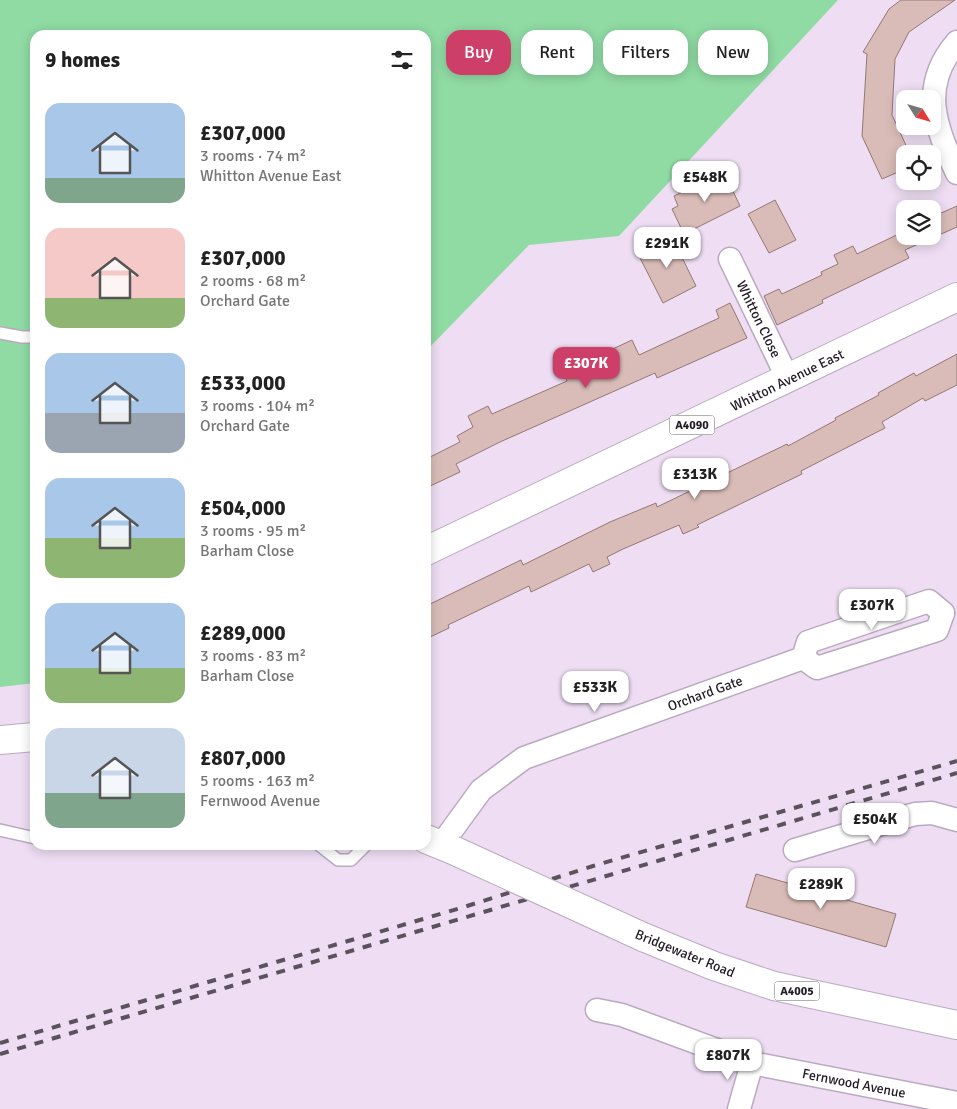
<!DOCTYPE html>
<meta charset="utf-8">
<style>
:root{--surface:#fff;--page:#f2f2f2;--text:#222;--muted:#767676;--accent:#cd3f69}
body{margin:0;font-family:Signika,sans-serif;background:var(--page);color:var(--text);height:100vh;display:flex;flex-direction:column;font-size:19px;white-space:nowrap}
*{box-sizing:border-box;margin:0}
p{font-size:16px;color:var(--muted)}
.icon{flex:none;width:28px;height:28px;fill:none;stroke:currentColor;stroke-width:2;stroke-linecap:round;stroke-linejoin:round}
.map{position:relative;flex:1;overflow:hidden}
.side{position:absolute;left:30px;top:30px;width:401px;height:820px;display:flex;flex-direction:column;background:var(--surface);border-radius:15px;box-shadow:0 2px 12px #0003}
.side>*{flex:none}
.banner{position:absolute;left:446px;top:30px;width:435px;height:45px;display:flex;gap:10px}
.needle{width:32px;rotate:127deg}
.tools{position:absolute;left:896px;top:90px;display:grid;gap:10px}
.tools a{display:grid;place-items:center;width:45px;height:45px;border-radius:10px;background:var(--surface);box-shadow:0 2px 12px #0003;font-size:25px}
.price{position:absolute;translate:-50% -42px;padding:0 11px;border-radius:10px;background:#fff;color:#222;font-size:16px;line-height:32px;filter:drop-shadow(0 1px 2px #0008)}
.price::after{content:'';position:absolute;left:50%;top:30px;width:15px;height:11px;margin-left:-8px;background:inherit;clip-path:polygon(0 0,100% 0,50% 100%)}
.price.active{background:var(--accent);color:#fff}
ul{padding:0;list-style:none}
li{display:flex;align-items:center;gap:15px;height:125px;padding:0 15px}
li span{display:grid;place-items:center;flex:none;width:140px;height:100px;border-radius:15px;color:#555}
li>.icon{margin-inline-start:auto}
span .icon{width:60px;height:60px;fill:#fffc;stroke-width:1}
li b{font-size:21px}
h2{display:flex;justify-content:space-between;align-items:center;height:60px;padding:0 15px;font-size:21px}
.pill{padding:0 18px;border-radius:15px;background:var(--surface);box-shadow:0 2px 12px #0003;font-size:18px;line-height:45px}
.pill.active{background:var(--accent);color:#fff}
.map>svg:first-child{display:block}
</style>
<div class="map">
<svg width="957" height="1109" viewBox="0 0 957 1109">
<rect width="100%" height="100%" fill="#eeddf3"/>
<path fill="#90dba4" d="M 0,0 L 838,0 L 619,236 L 529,245 L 426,351 L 426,35 L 35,35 L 35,683 L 0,687 Z"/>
<g fill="#d9bcb8" stroke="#937974">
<path d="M 901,0 L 955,0 L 909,32 L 895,59 L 892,115 L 910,154 L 905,154 L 905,169 L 882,179 L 862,136 L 867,54 L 863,52 L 889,9 Z"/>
<path d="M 724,172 L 740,206 L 684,234 L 672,209 L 678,206 L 674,196 Z"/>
<path d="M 775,200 L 796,240 L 769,253 L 748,214 Z"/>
<path d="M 957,206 L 957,227 L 905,250 L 909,258 L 822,300 L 823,303 L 777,325 L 764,296 L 779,289 L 782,294 L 822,275 L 821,272 L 838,264 L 834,255 L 853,246 L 857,254 L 905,231 L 905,236 L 932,236 L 932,217 Z"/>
<path d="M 671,235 L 696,286 L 663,303 L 637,252 Z"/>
<path d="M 730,303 L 747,338 L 657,378 L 655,373 L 500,442 L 456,464 L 460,472 L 426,488 L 426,459 L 460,442 L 457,436 L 473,427 L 468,416 L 488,406 L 492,414 L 567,381 L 563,372 L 632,340 L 639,355 L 719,318 L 716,310 Z"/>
<path d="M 957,354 L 957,385 L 925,401 L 923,398 L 882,422 L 885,428 L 801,471 L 802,474 L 697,525 L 699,527 L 683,534 L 679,525 L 623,549 L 607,557 L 610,564 L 593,572 L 589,564 L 531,592 L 529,586 L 448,625 L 449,628 L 426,639 L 426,606 L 521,560 L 523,565 L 610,522 L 656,503 L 657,507 L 787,444 L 788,446 L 836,420 L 835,418 L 879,395 L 878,393 L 914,373 L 916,376 Z"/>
<path d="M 756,874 L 896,914 L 886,947 L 746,907 Z"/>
</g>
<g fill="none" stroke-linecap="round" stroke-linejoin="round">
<defs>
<g id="lane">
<path d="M 0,333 L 22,337 L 35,337"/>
<path d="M 0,830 L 35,838"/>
<path d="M 319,845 L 338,860 L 351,860 L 366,845"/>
</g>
<g id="street">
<path d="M 957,42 C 919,86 935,126 957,173"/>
<path d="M 730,259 L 788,379"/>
<path d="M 803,658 L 808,642 L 929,601 L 943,613"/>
<path d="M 803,658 L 817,668 L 937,630 L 943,613"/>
<path d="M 441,845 L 481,790 L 524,758 L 803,658"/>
<path d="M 795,850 L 915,814 L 932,813 L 957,820"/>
<path d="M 597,1010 L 622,1015 L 752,1063 L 957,1103"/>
<path d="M 739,1109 L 752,1063"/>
</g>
<g id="primary">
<path d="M 426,551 L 957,297"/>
<path d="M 0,740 L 35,737"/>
<path d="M 426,839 L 453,850"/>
<path d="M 643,937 L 714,966 L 774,986 L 957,1025"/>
</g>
</defs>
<use href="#lane" stroke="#baaabf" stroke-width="14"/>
<use href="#street" stroke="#baaabf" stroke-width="25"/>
<use href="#primary" stroke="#baaabf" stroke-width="30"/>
<use href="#lane" stroke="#fff" stroke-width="11"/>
<use href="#street" stroke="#fff" stroke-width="22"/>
<use href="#primary" stroke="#fff" stroke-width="28"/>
<g stroke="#5c525e" stroke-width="4" stroke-dasharray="9 9" stroke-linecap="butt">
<path d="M 0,1043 L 464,907 L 593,866 L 957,761"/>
<path d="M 0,1054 L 957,773"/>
</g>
<defs>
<path id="primary-bridge" d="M 453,850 L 643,937"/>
</defs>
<use href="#primary-bridge" stroke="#baaabf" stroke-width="30" stroke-linecap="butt"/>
<use href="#primary-bridge" stroke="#fff" stroke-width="28"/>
</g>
<g text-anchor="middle" stroke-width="4" stroke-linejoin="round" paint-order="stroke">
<g fill="#fff" stroke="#646066" stroke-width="1">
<rect x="669.5" y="415.5" width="45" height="19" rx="4"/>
<rect x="774.5" y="981.5" width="45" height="19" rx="4"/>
</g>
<g font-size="12" font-weight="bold" fill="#221c24">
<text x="692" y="429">A4090</text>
<text x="797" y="995">A4005</text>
</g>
<g font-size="14" fill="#221c24" stroke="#fff">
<text transform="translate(759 319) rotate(64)" y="5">Whitton Close</text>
<text transform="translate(787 380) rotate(-26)" y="5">Whitton Avenue East</text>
<text transform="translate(705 693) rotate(-20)" y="5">Orchard Gate</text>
<text transform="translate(685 953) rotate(22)" y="5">Bridgewater Road</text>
<text transform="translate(854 1083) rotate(11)" y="5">Fernwood Avenue</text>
</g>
</g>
</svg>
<div class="tools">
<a><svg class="needle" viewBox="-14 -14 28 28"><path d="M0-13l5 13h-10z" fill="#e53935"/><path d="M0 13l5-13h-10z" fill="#767676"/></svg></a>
<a><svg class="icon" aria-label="locate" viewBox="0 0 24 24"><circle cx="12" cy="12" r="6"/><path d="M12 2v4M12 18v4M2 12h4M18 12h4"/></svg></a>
<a><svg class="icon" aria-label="layers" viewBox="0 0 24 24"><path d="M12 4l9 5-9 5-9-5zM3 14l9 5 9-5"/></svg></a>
</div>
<b class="price" style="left:705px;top:203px">£548K</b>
<b class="price" style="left:667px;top:269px">£291K</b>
<b class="price active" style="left:586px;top:389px">£307K</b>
<b class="price" style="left:695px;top:500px">£313K</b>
<b class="price" style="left:872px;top:631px">£307K</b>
<b class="price" style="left:595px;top:713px">£533K</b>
<b class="price" style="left:875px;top:845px">£504K</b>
<b class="price" style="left:821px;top:910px">£289K</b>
<b class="price" style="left:728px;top:1081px">£807K</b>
<div class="banner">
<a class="pill active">Buy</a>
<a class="pill">Rent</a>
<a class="pill">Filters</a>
<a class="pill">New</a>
</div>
<section class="side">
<h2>9 homes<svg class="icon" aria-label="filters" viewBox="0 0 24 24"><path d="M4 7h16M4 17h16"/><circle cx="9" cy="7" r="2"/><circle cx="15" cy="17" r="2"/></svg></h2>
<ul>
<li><span style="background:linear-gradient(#a9c7e8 75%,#7fa58c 0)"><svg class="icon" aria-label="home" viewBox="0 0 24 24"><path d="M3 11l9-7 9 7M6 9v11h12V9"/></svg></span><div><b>£307,000</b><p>3 rooms · 74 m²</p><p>Whitton Avenue East</p></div></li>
<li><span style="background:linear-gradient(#f6c9c9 70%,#8fb573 0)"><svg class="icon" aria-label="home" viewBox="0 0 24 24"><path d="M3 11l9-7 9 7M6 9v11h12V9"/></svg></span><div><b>£307,000</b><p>2 rooms · 68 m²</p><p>Orchard Gate</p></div></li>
<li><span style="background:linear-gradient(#a9c7e8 60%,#9aa5b1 0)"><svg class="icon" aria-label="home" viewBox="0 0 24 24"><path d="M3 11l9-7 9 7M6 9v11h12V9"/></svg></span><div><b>£533,000</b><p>3 rooms · 104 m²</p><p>Orchard Gate</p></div></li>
<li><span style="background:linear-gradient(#a9c7e8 60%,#8fb573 0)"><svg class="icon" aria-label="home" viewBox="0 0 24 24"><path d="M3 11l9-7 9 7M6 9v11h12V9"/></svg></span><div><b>£504,000</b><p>3 rooms · 95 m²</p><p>Barham Close</p></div></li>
<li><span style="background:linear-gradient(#a9c7e8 65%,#8fb573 0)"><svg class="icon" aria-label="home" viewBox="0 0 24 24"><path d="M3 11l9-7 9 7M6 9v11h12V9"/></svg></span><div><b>£289,000</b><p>3 rooms · 83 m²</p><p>Barham Close</p></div></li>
<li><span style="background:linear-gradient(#c9d6e8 65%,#7fa58c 0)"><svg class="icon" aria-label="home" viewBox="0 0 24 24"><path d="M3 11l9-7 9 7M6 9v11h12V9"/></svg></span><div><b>£807,000</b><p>5 rooms · 163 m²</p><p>Fernwood Avenue</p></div></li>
</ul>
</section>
</div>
